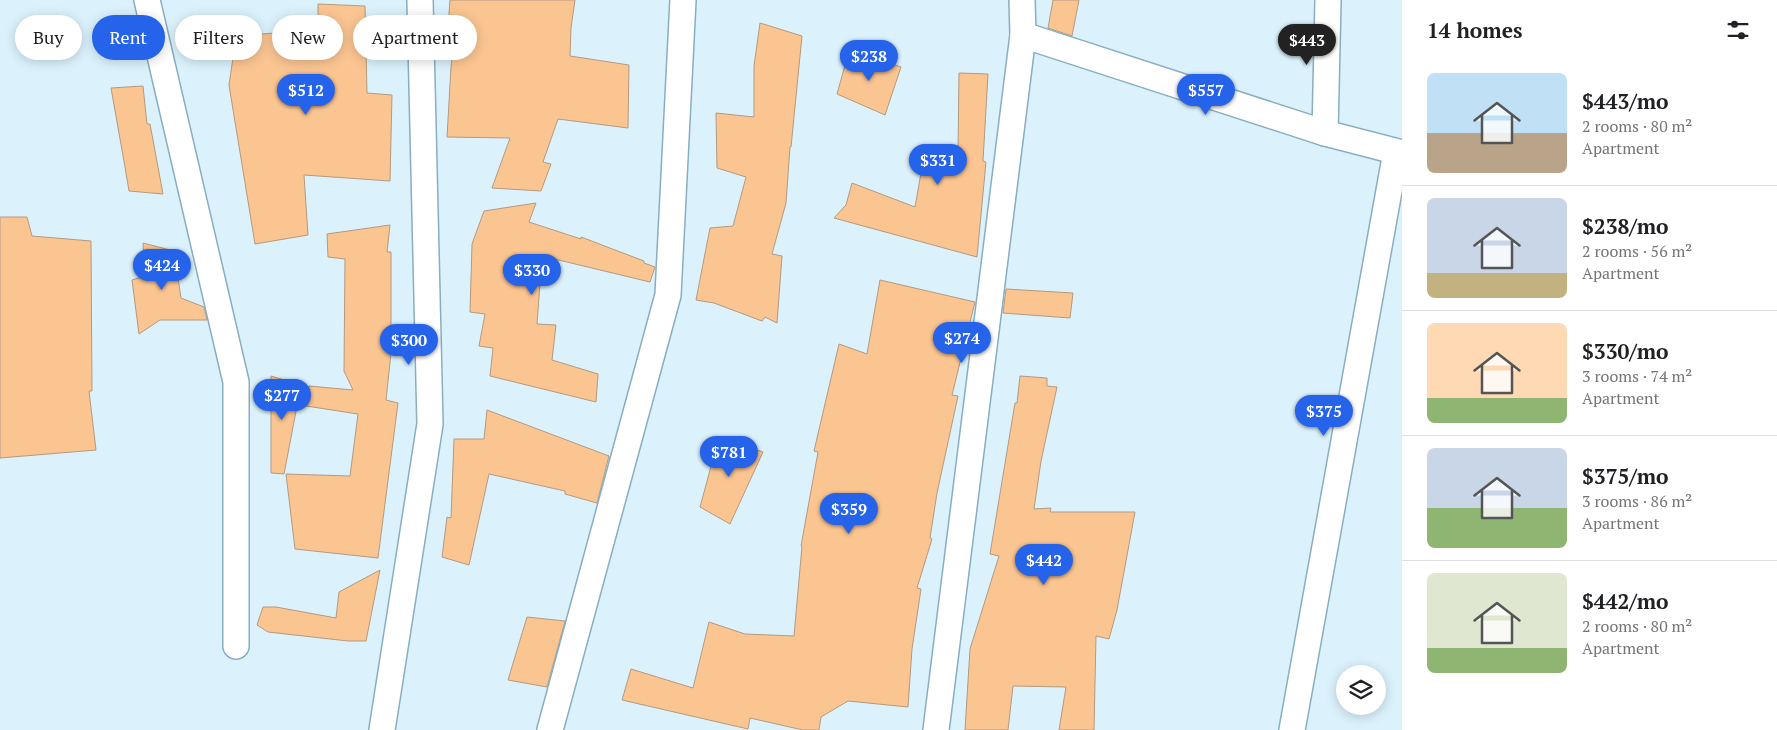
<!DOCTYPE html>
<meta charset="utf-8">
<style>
:root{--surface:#fff;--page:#f2f2f2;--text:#202124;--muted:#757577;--line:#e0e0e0;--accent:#2563eb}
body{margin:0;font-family:"PT Serif",serif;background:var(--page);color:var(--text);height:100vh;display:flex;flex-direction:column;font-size:19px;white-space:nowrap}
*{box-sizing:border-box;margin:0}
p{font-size:16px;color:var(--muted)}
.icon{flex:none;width:28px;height:28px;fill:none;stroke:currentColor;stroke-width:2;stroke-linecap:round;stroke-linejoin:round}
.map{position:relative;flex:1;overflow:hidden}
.panel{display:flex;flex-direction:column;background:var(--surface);width:375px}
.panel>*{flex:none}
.guide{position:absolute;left:15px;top:15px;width:475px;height:45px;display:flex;gap:10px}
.tools{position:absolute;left:1336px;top:665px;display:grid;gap:10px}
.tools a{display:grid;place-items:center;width:50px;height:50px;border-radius:50%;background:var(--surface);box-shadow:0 2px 12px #0003;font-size:25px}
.price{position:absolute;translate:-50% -42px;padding:0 11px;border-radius:18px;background:var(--accent);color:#fff;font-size:16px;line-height:32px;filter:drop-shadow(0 1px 2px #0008)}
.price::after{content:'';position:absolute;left:50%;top:30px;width:15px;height:11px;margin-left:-8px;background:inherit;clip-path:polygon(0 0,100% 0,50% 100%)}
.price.selected{background:#222;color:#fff}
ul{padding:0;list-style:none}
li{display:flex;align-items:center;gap:15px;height:125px;padding:0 25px}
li+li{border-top:1px solid var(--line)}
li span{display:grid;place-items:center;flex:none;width:140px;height:100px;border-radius:8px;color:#555}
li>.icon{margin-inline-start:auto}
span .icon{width:60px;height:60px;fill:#fffc;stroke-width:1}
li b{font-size:21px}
h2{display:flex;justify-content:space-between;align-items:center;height:60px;padding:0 25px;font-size:21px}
.pill{padding:0 18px;border-radius:22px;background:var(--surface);box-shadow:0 2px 12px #0003;font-size:18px;line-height:45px}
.pill.selected{background:var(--accent);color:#fff}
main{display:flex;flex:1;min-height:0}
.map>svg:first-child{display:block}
</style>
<main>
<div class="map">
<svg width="1402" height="730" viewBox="0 0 1402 730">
<rect width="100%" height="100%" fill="#dbf2fd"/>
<g fill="#fbc592" stroke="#b4997f">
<path d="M 450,0 L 575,0 L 571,28 L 570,56 L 629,65 L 628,128 L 558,119 L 543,162 L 551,164 L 541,191 L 492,188 L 510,138 L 447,137 L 451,67 L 454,39 L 447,41 Z"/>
<path d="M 1053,0 L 1079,0 L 1072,36 L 1048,28 Z"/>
<path d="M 318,4 L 365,6 L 367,93 L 392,95 L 390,181 L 304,175 L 308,235 L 255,244 L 229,85 L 237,31 L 262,34 L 318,30 Z"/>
<path d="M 760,23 L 802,36 L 791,147 L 790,147 L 786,203 L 772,254 L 782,256 L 777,323 L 765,317 L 762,321 L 714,303 L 696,300 L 710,228 L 733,226 L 746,177 L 717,168 L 716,113 L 754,117 L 754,66 Z"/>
<path d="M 849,51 L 901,67 L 885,115 L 837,94 Z"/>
<path d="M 959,73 L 988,74 L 983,161 L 986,162 L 977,257 L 834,218 L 846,205 L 852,183 L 915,207 L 926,145 L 958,153 Z"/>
<path d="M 143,86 L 147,124 L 150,124 L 163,194 L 129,191 L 125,167 L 111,88 Z"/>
<path d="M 536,203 L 529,222 L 581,239 L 581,237 L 644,261 L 644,263 L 655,267 L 650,282 L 542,256 L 537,324 L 556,325 L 552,360 L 598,374 L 596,402 L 490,376 L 493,348 L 479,346 L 485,314 L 470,312 L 472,244 L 484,211 Z"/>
<path d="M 0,217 L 27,217 L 32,236 L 91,241 L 92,391 L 89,391 L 96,450 L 0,458 Z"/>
<path d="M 390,225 L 387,252 L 391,252 L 391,353 L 386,400 L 398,403 L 378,558 L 295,549 L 286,474 L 350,476 L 358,414 L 306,406 L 309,386 L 353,390 L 344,371 L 345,259 L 328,257 L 327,234 Z"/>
<path d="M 143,243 L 174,251 L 181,298 L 204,307 L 207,320 L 160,320 L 139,334 L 132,280 L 145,276 Z"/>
<path d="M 880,280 L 975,302 L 952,395 L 958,396 L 937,493 L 930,538 L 932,539 L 917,588 L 921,589 L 912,649 L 908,707 L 848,701 L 821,717 L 819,730 L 803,730 L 750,718 L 748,729 L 622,700 L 631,669 L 693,688 L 709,622 L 745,634 L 794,636 L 802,546 L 801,546 L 818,452 L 814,451 L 839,344 L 867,354 Z"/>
<path d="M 1006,289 L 1073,293 L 1070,318 L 1003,313 Z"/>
<path d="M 271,376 L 301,385 L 284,474 L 271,473 Z"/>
<path d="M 1020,376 L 1047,378 L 1047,386 L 1057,387 L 1041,461 L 1034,509 L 1051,508 L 1050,512 L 1135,512 L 1117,610 L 1109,639 L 1096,636 L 1094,730 L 1059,730 L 1066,687 L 1013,686 L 1008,730 L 965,730 L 970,649 L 999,556 L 990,554 L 1015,403 L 1017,403 Z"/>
<path d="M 487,410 L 609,456 L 597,503 L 565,494 L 565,491 L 489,474 L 469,565 L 442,557 L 447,517 L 451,518 L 454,439 L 484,439 Z"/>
<path d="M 719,437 L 763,452 L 730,524 L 700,507 Z"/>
<path d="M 380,570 L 366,641 L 348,641 L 268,632 L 257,625 L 263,607 L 276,607 L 336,618 L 339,592 Z"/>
<path d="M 527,617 L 565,621 L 547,687 L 508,680 Z"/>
</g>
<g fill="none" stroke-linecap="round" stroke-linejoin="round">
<defs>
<g id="street">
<path d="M 147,0 L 236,382 L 236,646"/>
<path d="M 1023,35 L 1325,133 L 1402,153"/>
<path d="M 1325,133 L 1328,0"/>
<path d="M 382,730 L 430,424 L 420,0"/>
<path d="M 550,730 L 668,295 L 683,0"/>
<path d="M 936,730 L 1023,35 L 1022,0"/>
<path d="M 1292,730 L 1396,152"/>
</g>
</defs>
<use href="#street" stroke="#89aec0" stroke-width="28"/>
<use href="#street" stroke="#fff" stroke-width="25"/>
</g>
</svg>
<div class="tools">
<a><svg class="icon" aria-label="layers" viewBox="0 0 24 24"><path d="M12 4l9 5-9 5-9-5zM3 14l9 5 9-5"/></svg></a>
</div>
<b class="price selected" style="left:1307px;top:66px">$443</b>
<b class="price" style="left:869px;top:82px">$238</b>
<b class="price" style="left:306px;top:116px">$512</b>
<b class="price" style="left:1206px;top:116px">$557</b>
<b class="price" style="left:938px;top:186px">$331</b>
<b class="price" style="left:162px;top:291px">$424</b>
<b class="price" style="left:532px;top:296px">$330</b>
<b class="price" style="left:962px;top:364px">$274</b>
<b class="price" style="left:409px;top:366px">$300</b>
<b class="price" style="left:282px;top:421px">$277</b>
<b class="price" style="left:1324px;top:437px">$375</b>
<b class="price" style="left:729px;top:478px">$781</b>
<b class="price" style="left:849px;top:535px">$359</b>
<b class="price" style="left:1044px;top:586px">$442</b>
<div class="guide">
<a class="pill">Buy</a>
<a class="pill selected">Rent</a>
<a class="pill">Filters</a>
<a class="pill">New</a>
<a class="pill">Apartment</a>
</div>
</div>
<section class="panel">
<h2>14 homes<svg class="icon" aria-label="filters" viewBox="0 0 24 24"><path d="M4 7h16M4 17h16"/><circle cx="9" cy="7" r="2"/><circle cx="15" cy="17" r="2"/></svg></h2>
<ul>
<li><span style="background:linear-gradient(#bfe0f5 60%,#b9a48a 0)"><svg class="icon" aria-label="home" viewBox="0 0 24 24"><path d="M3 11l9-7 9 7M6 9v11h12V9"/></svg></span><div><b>$443/mo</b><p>2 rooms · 80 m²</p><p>Apartment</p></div></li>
<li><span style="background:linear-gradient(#c9d6e8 75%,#c2b280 0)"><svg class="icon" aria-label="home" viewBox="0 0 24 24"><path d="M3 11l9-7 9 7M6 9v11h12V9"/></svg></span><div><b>$238/mo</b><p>2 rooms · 56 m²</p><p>Apartment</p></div></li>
<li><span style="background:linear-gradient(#ffd9b3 75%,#8fb573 0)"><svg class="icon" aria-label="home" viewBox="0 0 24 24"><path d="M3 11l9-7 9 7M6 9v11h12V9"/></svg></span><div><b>$330/mo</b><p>3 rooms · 74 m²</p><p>Apartment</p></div></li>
<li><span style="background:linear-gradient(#c9d6e8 60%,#8fb573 0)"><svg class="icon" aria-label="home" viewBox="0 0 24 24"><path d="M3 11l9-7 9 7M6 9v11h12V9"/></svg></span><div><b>$375/mo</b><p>3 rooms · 86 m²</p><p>Apartment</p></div></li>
<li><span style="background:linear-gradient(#dfe7d0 75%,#8fb573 0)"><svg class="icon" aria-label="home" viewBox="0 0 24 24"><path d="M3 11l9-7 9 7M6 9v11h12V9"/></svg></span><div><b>$442/mo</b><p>2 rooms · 80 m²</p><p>Apartment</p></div></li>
</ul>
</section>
</main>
